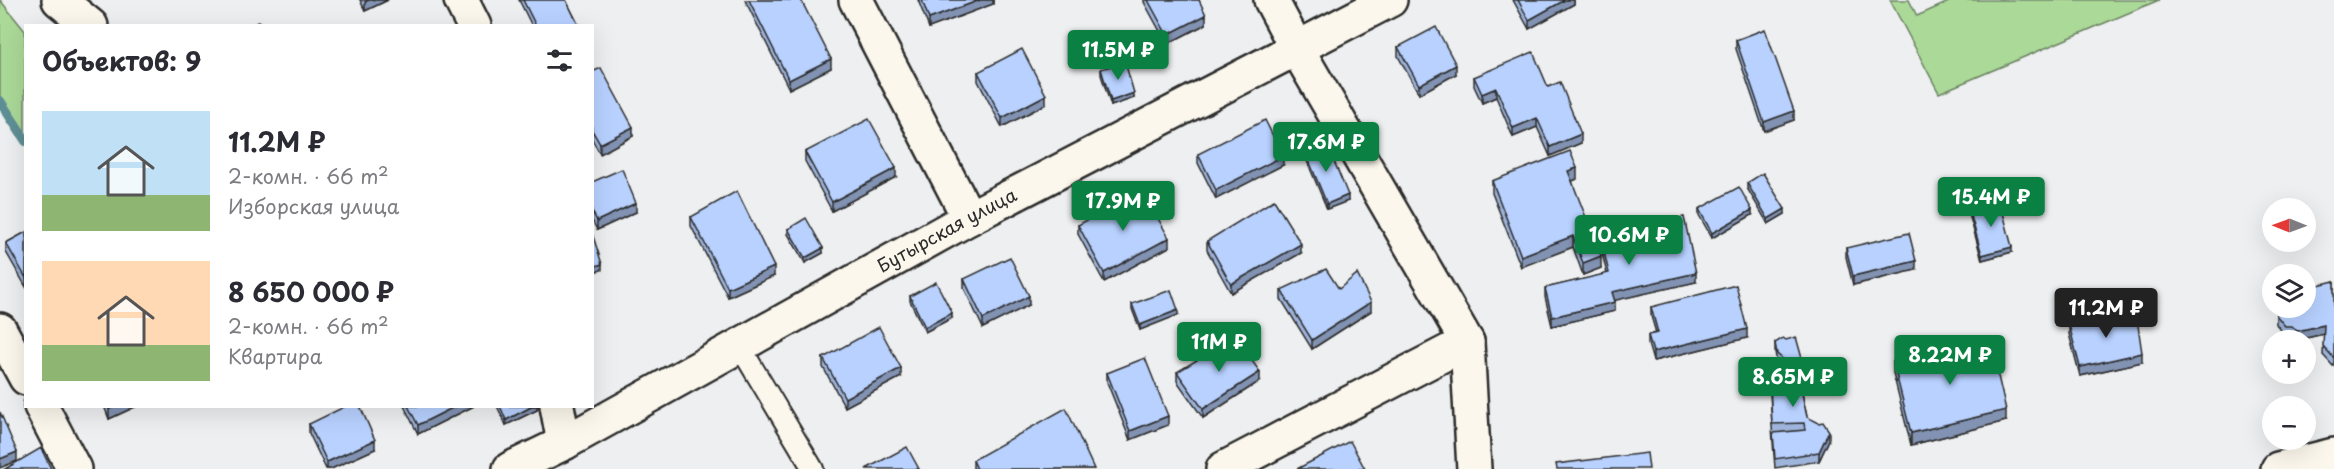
<!DOCTYPE html>
<html lang="ru">
<meta charset="utf-8">
<style>
:root{--surface:#fff;--page:#f2f2f3;--text:#2b2b33;--muted:#7c7c81;--accent:#0b8043}
body{margin:0;font-family:"Playpen Sans",sans-serif;background:var(--page);color:var(--text);height:100vh;display:flex;flex-direction:column;font-size:22px;white-space:nowrap}
*{box-sizing:border-box;margin:0}
p{font-size:20px;color:var(--muted)}
.icon{flex:none;width:33px;height:33px;fill:none;stroke:currentColor;stroke-width:2;stroke-linecap:round;stroke-linejoin:round}
.map{position:relative;flex:1;overflow:hidden}
.panel{position:absolute;left:24px;top:24px;width:570px;height:384px;display:flex;flex-direction:column;background:var(--surface);border-radius:0px;box-shadow:0 6px 24px #0002}
.panel>*{flex:none}
.needle{width:39px;rotate:271deg}
.tools{position:absolute;left:2262px;top:198px;display:grid;gap:12px}
.tools a{display:grid;place-items:center;width:54px;height:54px;border-radius:50%;background:var(--surface);box-shadow:0 6px 24px #0002;font-size:30px}
.price{position:absolute;translate:-50% -51px;padding:0 14px;border-radius:6px;background:var(--accent);color:#fff;font-size:20px;line-height:39px;filter:drop-shadow(0 2px 3px #0008)}
.price::after{content:'';position:absolute;left:50%;top:36px;width:18px;height:14px;margin-left:-9px;background:inherit;clip-path:polygon(0 0,100% 0,50% 100%)}
.price.selected{background:#222;color:#fff}
ul{padding:0;list-style:none}
li{display:flex;align-items:center;gap:18px;height:150px;padding:0 18px}
li span{display:grid;place-items:center;flex:none;width:168px;height:120px;border-radius:0px;color:#555}
li>.icon{margin-inline-start:auto}
span .icon{width:72px;height:72px;fill:#fffc;stroke-width:1}
li b{font-size:26px}
h2{display:flex;justify-content:space-between;align-items:center;height:72px;padding:0 18px;font-size:26px}
.map>svg:first-child{display:block}
</style>
<div class="map">
<svg width="2334" height="469" viewBox="0 0 2334 469">
<rect width="100%" height="100%" fill="#eeeff0"/>
<filter id="ink" filterUnits="userSpaceOnUse"><feTurbulence type="fractalNoise" baseFrequency=".0167" numOctaves="2"/><feDisplacementMap in="SourceGraphic" scale="12" xChannelSelector="R" yChannelSelector="G"/><feConvolveMatrix kernelMatrix="1 2 1 2 8 2 1 2 1" color-interpolation-filters="sRGB"/></filter>
<g filter="url(#ink)">
<g fill="#abd998" stroke="#6b8262" stroke-width="1.5">
<path d="M 0,0 L 25,31 L 25,140 L 18,121 L 0,107 Z"/>
<path d="M 1890,0 L 1909,0 L 1917,16 L 1953,0 L 2159,0 L 1939,93 Z"/>
</g>
<g fill="none" stroke-linecap="round" stroke-linejoin="round">
<path stroke="#5f8f96" stroke-width="10" d="M 0,101 L 26,141"/>
<defs>
<path id="lane" d="M 739,345 L 813,469"/>
<g id="street">
<path d="M 59,0 L 91,26"/>
<path d="M 461,0 L 474,26"/>
<path d="M 856,0 L 969,218"/>
<path d="M 1271,0 L 1297,49 L 1467,342 L 1474,469"/>
<path d="M 0,330 L 26,378"/>
<path d="M 41,406 L 74,469"/>
<path d="M 557,406 L 564,443"/>
<path id="s1" d="M 510,469 L 564,443 L 969,218 L 1390,0"/>
<path d="M 1223,469 L 1467,342"/>
<path d="M 2278,469 L 2334,455"/>
</g>
</defs>
<use href="#lane" stroke="#2b2b2b" stroke-width="24"/>
<use href="#street" stroke="#2b2b2b" stroke-width="38"/>
<use href="#lane" stroke="#fbf7ec" stroke-width="20"/>
<use href="#street" stroke="#fbf7ec" stroke-width="33"/>
</g>
<g fill="#9eb4db" stroke="#2b2b2b" stroke-width="1.5">
<path d="M 360,0 L 388,0 L 365,11 Z"/>
<path d="M 519,0 L 566,0 L 579,26 L 532,26 Z"/>
<path d="M 745,0 L 801,0 L 831,68 L 789,89 Z"/>
<path d="M 918,0 L 993,0 L 993,4 L 929,28 Z"/>
<path d="M 1144,0 L 1199,0 L 1206,24 L 1167,44 L 1144,2 Z"/>
<path d="M 1513,0 L 1574,0 L 1574,4 L 1529,29 Z"/>
<path d="M 1736,40 L 1794,120 L 1764,131 L 1736,49 Z"/>
<path d="M 1398,47 L 1456,74 L 1419,94 L 1398,56 Z"/>
<path d="M 1101,69 L 1134,98 L 1111,106 L 1101,75 Z"/>
<path d="M 592,72 L 633,136 L 600,154 L 592,139 Z"/>
<path d="M 978,72 L 1046,104 L 1002,127 L 978,81 Z"/>
<path d="M 1474,77 L 1548,87 L 1581,143 L 1550,156 L 1537,127 L 1513,137 L 1496,97 L 1482,103 L 1474,86 Z"/>
<path d="M 1305,151 L 1348,201 L 1327,209 L 1305,156 Z"/>
<path d="M 805,152 L 896,177 L 832,211 L 805,161 Z"/>
<path d="M 1198,154 L 1283,165 L 1216,199 L 1198,163 Z"/>
<path d="M 1577,179 L 1572,181 L 1601,268 L 1583,275 L 1573,247 L 1521,267 L 1492,193 L 1492,181 Z"/>
<path d="M 592,182 L 636,212 L 597,230 L 592,220 Z"/>
<path d="M 1747,183 L 1785,214 L 1768,224 L 1747,188 Z"/>
<path d="M 1699,209 L 1752,215 L 1712,238 L 1699,215 Z"/>
<path d="M 1969,209 L 2012,252 L 1982,260 L 1969,214 Z"/>
<path d="M 691,217 L 774,276 L 728,297 L 691,226 Z"/>
<path d="M 1078,225 L 1169,247 L 1104,282 L 1078,234 Z"/>
<path d="M 788,229 L 823,253 L 805,263 L 788,234 Z"/>
<path d="M 26,232 L 26,287 L 6,252 L 6,243 Z"/>
<path d="M 1600,235 L 1696,282 L 1614,300 L 1615,311 L 1552,326 L 1545,297 L 1545,288 L 1607,274 L 1600,244 Z"/>
<path d="M 1207,241 L 1301,253 L 1231,293 L 1207,250 Z"/>
<path d="M 1846,248 L 1916,270 L 1853,285 L 1846,257 Z"/>
<path d="M 964,279 L 1029,305 L 983,328 L 964,288 Z"/>
<path d="M 2334,281 L 2334,366 L 2333,366 L 2323,355 L 2324,334 L 2297,340 L 2292,335 L 2285,335 L 2276,324 L 2276,315 Z"/>
<path d="M 1339,289 L 1371,311 L 1312,349 L 1281,299 L 1281,290 Z"/>
<path d="M 910,296 L 952,318 L 925,332 L 910,301 Z"/>
<path d="M 1132,304 L 1178,315 L 1140,330 L 1132,309 Z"/>
<path d="M 1651,307 L 1747,338 L 1653,361 L 1648,344 L 1648,335 L 1656,333 L 1651,316 Z"/>
<path d="M 2069,325 L 2142,362 L 2080,376 L 2069,334 Z"/>
<path d="M 1775,343 L 1807,385 L 1801,388 L 1807,417 L 1829,440 L 1819,461 L 1775,468 L 1773,442 L 1770,393 L 1789,375 L 1789,373 L 1777,363 L 1775,352 Z"/>
<path d="M 823,358 L 901,377 L 845,407 L 823,367 Z"/>
<path d="M 1893,362 L 2006,421 L 1911,445 L 1893,373 Z"/>
<path d="M 1177,372 L 1260,381 L 1203,418 L 1177,381 Z"/>
<path d="M 1107,373 L 1168,425 L 1130,440 L 1107,382 Z"/>
<path d="M 104,406 L 137,406 L 109,419 Z"/>
<path d="M 404,406 L 474,406 L 418,434 Z"/>
<path d="M 497,406 L 537,406 L 537,410 L 506,425 Z"/>
<path d="M 309,424 L 375,449 L 331,469 L 326,469 L 309,433 Z"/>
<path d="M 973,460 L 1094,469 L 973,469 Z"/>
</g>
<g fill="#8192b2" stroke="#2b2b2b" stroke-width="1.5">
<path d="M 369,0 L 388,0 L 365,11 L 365,2 Z"/>
<path d="M 980,0 L 993,0 L 993,4 L 929,28 L 929,19 Z"/>
<path d="M 1565,0 L 1574,0 L 1574,4 L 1529,29 L 1529,20 Z"/>
<path d="M 1206,15 L 1206,24 L 1167,44 L 1167,35 Z"/>
<path d="M 831,59 L 831,68 L 789,89 L 789,80 Z"/>
<path d="M 1456,65 L 1456,74 L 1419,94 L 1419,85 Z"/>
<path d="M 1496,88 L 1496,97 L 1482,103 L 1482,94 Z"/>
<path d="M 1134,93 L 1134,98 L 1111,106 L 1111,101 Z"/>
<path d="M 1046,95 L 1046,104 L 1002,127 L 1002,118 Z"/>
<path d="M 1794,111 L 1794,120 L 1764,131 L 1764,122 Z"/>
<path d="M 1537,118 L 1537,127 L 1513,137 L 1513,128 Z"/>
<path d="M 633,127 L 633,136 L 600,154 L 600,144 Z"/>
<path d="M 1581,134 L 1581,143 L 1550,156 L 1550,147 Z"/>
<path d="M 1283,156 L 1283,165 L 1216,199 L 1216,190 Z"/>
<path d="M 896,168 L 896,177 L 832,211 L 832,202 Z"/>
<path d="M 1577,168 L 1577,179 L 1568,183 L 1568,171 Z"/>
<path d="M 1348,195 L 1348,201 L 1327,209 L 1327,204 Z"/>
<path d="M 636,203 L 636,212 L 597,230 L 597,221 Z"/>
<path d="M 1785,209 L 1785,214 L 1768,224 L 1768,219 Z"/>
<path d="M 1752,210 L 1752,215 L 1712,238 L 1712,233 Z"/>
<path d="M 1573,236 L 1573,247 L 1521,267 L 1521,256 Z"/>
<path d="M 1169,238 L 1169,247 L 1104,282 L 1104,273 Z"/>
<path d="M 1301,244 L 1301,253 L 1231,293 L 1231,284 Z"/>
<path d="M 2012,247 L 2012,252 L 1982,260 L 1982,255 Z"/>
<path d="M 823,248 L 823,253 L 805,263 L 805,258 Z"/>
<path d="M 1601,256 L 1601,268 L 1583,275 L 1583,263 Z"/>
<path d="M 1916,261 L 1916,270 L 1853,285 L 1853,276 Z"/>
<path d="M 602,264 L 602,270 L 592,272 L 592,267 Z"/>
<path d="M 774,267 L 774,276 L 728,297 L 728,288 Z"/>
<path d="M 1696,273 L 1696,282 L 1612,301 L 1612,292 Z"/>
<path d="M 1029,296 L 1029,305 L 983,328 L 983,319 Z"/>
<path d="M 1371,302 L 1371,311 L 1312,349 L 1312,340 Z"/>
<path d="M 1615,302 L 1615,311 L 1552,326 L 1552,317 Z"/>
<path d="M 1178,310 L 1178,315 L 1140,330 L 1140,325 Z"/>
<path d="M 952,313 L 952,318 L 925,332 L 925,327 Z"/>
<path d="M 2324,325 L 2324,334 L 2297,340 L 2297,331 Z"/>
<path d="M 1747,329 L 1747,338 L 1653,361 L 1653,352 Z"/>
<path d="M 2142,353 L 2142,362 L 2080,376 L 2080,367 Z"/>
<path d="M 901,368 L 901,377 L 845,407 L 845,398 Z"/>
<path d="M 1260,372 L 1260,381 L 1203,418 L 1203,409 Z"/>
<path d="M 1807,376 L 1807,385 L 1799,389 L 1799,380 Z"/>
<path d="M 116,406 L 137,406 L 109,419 L 109,409 Z"/>
<path d="M 456,406 L 474,406 L 418,434 L 418,425 Z"/>
<path d="M 533,406 L 537,406 L 537,410 L 506,425 L 506,420 Z"/>
<path d="M 2006,410 L 2006,421 L 1911,445 L 1911,433 Z"/>
<path d="M 1168,416 L 1168,425 L 1130,440 L 1130,431 Z"/>
<path d="M 1829,431 L 1829,440 L 1819,461 L 1819,452 Z"/>
<path d="M 375,440 L 375,449 L 331,469 L 327,469 L 327,462 Z"/>
<path d="M 17,452 L 17,461 L 0,468 L 0,459 Z"/>
</g>
<g fill="#b8d1ff" stroke="#2b2b2b" stroke-width="1.5">
<path d="M 523,0 L 566,0 L 579,26 L 536,26 Z"/>
<path d="M 749,0 L 801,0 L 831,59 L 789,80 Z"/>
<path d="M 922,0 L 980,0 L 929,19 Z"/>
<path d="M 1148,0 L 1199,0 L 1206,15 L 1167,35 Z"/>
<path d="M 1518,0 L 1565,0 L 1529,20 Z"/>
<path d="M 259,21 L 261,26 L 251,26 Z"/>
<path d="M 1436,27 L 1456,65 L 1419,85 L 1398,47 Z"/>
<path d="M 1765,29 L 1794,111 L 1764,122 L 1736,40 Z"/>
<path d="M 1022,49 L 1046,95 L 1002,118 L 978,72 Z"/>
<path d="M 1533,52 L 1548,87 L 1560,82 L 1581,134 L 1550,147 L 1537,118 L 1513,128 L 1496,88 L 1482,94 L 1474,77 Z"/>
<path d="M 1125,62 L 1134,93 L 1111,101 L 1101,69 Z"/>
<path d="M 601,68 L 633,127 L 600,144 L 592,130 L 592,72 Z"/>
<path d="M 869,119 L 896,168 L 832,202 L 805,152 Z"/>
<path d="M 1265,120 L 1283,156 L 1216,190 L 1198,154 Z"/>
<path d="M 1326,142 L 1348,195 L 1327,204 L 1305,151 Z"/>
<path d="M 1570,151 L 1577,168 L 1568,171 L 1601,256 L 1583,263 L 1573,236 L 1521,256 L 1492,181 Z"/>
<path d="M 622,169 L 636,203 L 597,221 L 592,211 L 592,182 Z"/>
<path d="M 1763,173 L 1785,209 L 1768,219 L 1747,183 Z"/>
<path d="M 1739,187 L 1752,210 L 1712,233 L 1699,209 Z"/>
<path d="M 1142,190 L 1169,238 L 1104,273 L 1078,225 Z"/>
<path d="M 737,191 L 774,267 L 728,288 L 691,217 Z"/>
<path d="M 1274,200 L 1301,244 L 1231,284 L 1207,241 Z"/>
<path d="M 2000,201 L 2012,247 L 1982,255 L 1969,209 Z"/>
<path d="M 1684,217 L 1696,273 L 1612,292 L 1615,302 L 1552,317 L 1545,288 L 1609,273 L 1600,235 Z"/>
<path d="M 806,218 L 823,248 L 805,258 L 788,229 Z"/>
<path d="M 26,232 L 26,278 L 6,243 Z"/>
<path d="M 592,233 L 602,264 L 592,267 Z"/>
<path d="M 1909,233 L 1916,261 L 1853,276 L 1846,248 Z"/>
<path d="M 1010,257 L 1029,296 L 983,319 L 964,279 Z"/>
<path d="M 1326,269 L 1339,289 L 1357,274 L 1371,302 L 1312,340 L 1281,290 Z"/>
<path d="M 2334,281 L 2334,357 L 2333,357 L 2323,346 L 2324,325 L 2297,331 L 2292,326 L 2285,326 L 2276,315 L 2280,308 L 2306,308 L 2306,288 Z"/>
<path d="M 936,282 L 952,313 L 925,327 L 910,296 Z"/>
<path d="M 1736,285 L 1747,329 L 1653,352 L 1648,335 L 1658,333 L 1651,307 Z"/>
<path d="M 1171,290 L 1178,310 L 1140,325 L 1132,304 Z"/>
<path d="M 2136,312 L 2142,353 L 2080,367 L 2069,325 Z"/>
<path d="M 879,327 L 901,368 L 845,398 L 823,358 Z"/>
<path d="M 1235,337 L 1260,372 L 1203,409 L 1177,372 Z"/>
<path d="M 1796,337 L 1807,376 L 1799,380 L 1807,417 L 1819,423 L 1823,422 L 1829,431 L 1819,452 L 1775,459 L 1773,433 L 1805,430 L 1804,423 L 1772,424 L 1770,384 L 1789,375 L 1790,365 L 1777,354 L 1775,343 L 1783,338 L 1786,340 Z"/>
<path d="M 1989,338 L 2006,410 L 1911,433 L 1893,362 Z"/>
<path d="M 1145,358 L 1168,416 L 1130,431 L 1107,373 Z"/>
<path d="M 107,406 L 116,406 L 109,409 Z"/>
<path d="M 346,406 L 360,406 L 375,440 L 327,462 L 309,424 Z"/>
<path d="M 408,406 L 456,406 L 418,425 Z"/>
<path d="M 500,406 L 533,406 L 506,420 Z"/>
<path d="M 1066,408 L 1094,469 L 977,469 L 973,460 Z"/>
<path d="M 0,412 L 17,452 L 0,459 Z"/>
<path d="M 1350,441 L 1365,469 L 1297,469 Z"/>
<path d="M 907,447 L 919,469 L 866,469 Z"/>
<path d="M 41,448 L 51,469 L 5,469 Z"/>
<path d="M 1647,453 L 1649,469 L 1557,469 L 1556,464 Z"/>
</g>
</g>
<g text-anchor="middle" stroke-width="4.5" stroke-linejoin="round" paint-order="stroke">
<g font-size="18" fill="#2b2b2b" stroke="#fbf7ec">
<text dy="6" stroke="none"><textPath href="#s1" startOffset="498">Бутырская улица</textPath></text>
</g>
</g>
</svg>
<div class="tools">
<a><svg class="needle" viewBox="-14 -14 28 28"><path d="M0-13l5 13h-10z" fill="#e53935"/><path d="M0 13l5-13h-10z" fill="#7c7c81"/></svg></a>
<a><svg class="icon" aria-label="layers" viewBox="0 0 24 24"><path d="M12 4l9 5-9 5-9-5zM3 14l9 5 9-5"/></svg></a>
<a>+</a>
<a>−</a>
</div>
<b class="price" style="left:1118px;top:81px">11.5M ₽</b>
<b class="price" style="left:1326px;top:173px">17.6M ₽</b>
<b class="price" style="left:1991px;top:228px">15.4M ₽</b>
<b class="price" style="left:1123px;top:232px">17.9M ₽</b>
<b class="price" style="left:1629px;top:266px">10.6M ₽</b>
<b class="price selected" style="left:2106px;top:339px">11.2M ₽</b>
<b class="price" style="left:1219px;top:373px">11M ₽</b>
<b class="price" style="left:1950px;top:386px">8.22M ₽</b>
<b class="price" style="left:1793px;top:408px">8.65M ₽</b>
<section class="panel">
<h2>Объектов: 9<svg class="icon" aria-label="filters" viewBox="0 0 24 24"><path d="M4 7h16M4 17h16"/><circle cx="9" cy="7" r="2"/><circle cx="15" cy="17" r="2"/></svg></h2>
<ul>
<li><span style="background:linear-gradient(#bfe0f5 70%,#8fb573 0)"><svg class="icon" aria-label="home" viewBox="0 0 24 24"><path d="M3 11l9-7 9 7M6 9v11h12V9"/></svg></span><div><b>11.2M ₽</b><p>2-комн. · 66 m²</p><p>Изборская улица</p></div></li>
<li><span style="background:linear-gradient(#ffd9b3 70%,#8fb573 0)"><svg class="icon" aria-label="home" viewBox="0 0 24 24"><path d="M3 11l9-7 9 7M6 9v11h12V9"/></svg></span><div><b>8 650 000 ₽</b><p>2-комн. · 66 m²</p><p>Квартира</p></div></li>
</ul>
</section>
</div>
